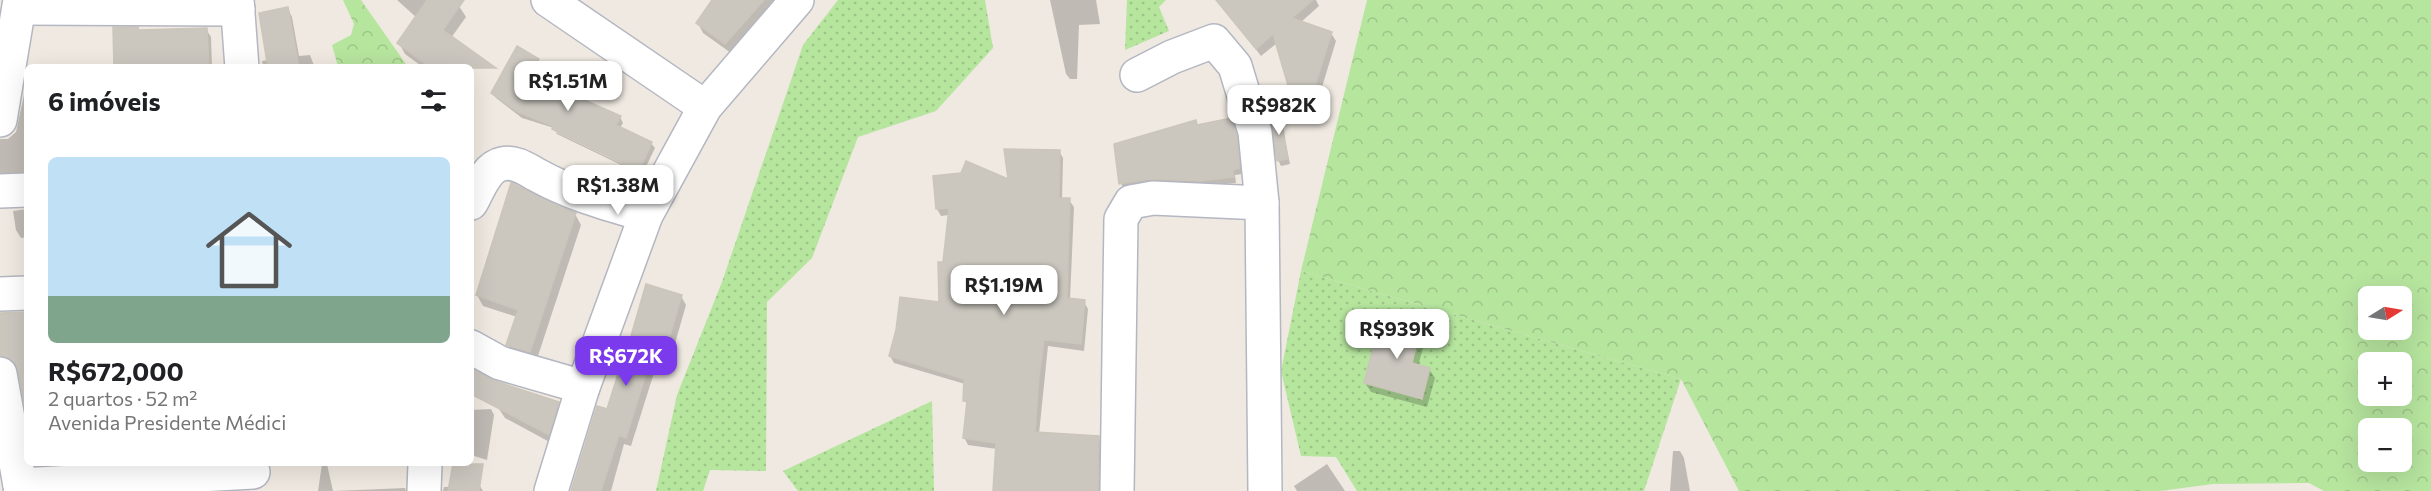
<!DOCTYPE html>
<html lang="pt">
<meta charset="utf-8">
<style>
:root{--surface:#fff;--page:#f6f6f6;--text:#202124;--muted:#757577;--line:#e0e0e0;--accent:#7c3aed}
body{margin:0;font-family:Commissioner,sans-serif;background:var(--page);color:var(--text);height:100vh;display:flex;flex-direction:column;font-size:22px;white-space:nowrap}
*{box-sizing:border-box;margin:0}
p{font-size:20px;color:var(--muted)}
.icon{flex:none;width:33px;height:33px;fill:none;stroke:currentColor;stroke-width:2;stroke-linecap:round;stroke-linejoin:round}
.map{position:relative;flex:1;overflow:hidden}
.details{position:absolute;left:24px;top:64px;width:450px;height:402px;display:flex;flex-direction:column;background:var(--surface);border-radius:9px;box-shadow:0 6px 24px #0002}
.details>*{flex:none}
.needle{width:39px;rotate:79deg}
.buttons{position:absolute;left:2358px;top:286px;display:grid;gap:12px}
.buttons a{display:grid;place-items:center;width:54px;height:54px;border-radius:9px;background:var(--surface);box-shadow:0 6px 24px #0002;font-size:30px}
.price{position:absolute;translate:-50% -51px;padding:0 14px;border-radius:12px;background:#fff;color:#222;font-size:20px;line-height:39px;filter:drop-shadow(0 2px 3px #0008)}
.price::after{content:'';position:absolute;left:50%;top:36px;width:18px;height:14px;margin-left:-9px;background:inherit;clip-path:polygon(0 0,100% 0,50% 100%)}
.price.selected{background:var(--accent);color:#fff}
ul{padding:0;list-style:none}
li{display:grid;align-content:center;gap:12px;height:318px;padding:0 24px}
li+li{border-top:2px solid var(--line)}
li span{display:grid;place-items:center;height:186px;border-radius:9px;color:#555}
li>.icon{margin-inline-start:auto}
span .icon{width:108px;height:108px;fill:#fffc;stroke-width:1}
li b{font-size:26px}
h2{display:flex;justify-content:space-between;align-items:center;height:72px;padding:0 24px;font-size:26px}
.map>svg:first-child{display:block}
</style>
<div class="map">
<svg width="2431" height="491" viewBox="0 0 2431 491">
<defs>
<pattern id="grass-dots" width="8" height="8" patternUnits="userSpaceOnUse" patternTransform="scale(1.5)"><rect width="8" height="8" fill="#b6e59e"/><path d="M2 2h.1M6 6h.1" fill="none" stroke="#9dc588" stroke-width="1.8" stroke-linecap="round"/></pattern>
<pattern id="forest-crowns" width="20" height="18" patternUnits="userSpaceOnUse" patternTransform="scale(1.5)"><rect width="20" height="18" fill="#b6e59e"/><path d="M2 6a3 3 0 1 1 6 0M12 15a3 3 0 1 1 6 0" fill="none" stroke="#9dc588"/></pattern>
</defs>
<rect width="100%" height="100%" fill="#efe9e1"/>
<g fill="url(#grass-dots)">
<path d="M 838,0 L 985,0 L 993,48 L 936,111 L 858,137 L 812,258 L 767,302 L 766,471 L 710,470 L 703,491 L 656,491 L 677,395 L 722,282 L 803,45 Z"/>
<path d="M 1127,0 L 1166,0 L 1159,7 L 1169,31 L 1125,50 Z"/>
<path d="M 1301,271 L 1681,379 L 1644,491 L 1357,491 L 1336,457 L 1301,456 L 1281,371 Z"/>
<path d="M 932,401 L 934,491 L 798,491 L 783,471 Z"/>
</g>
<g fill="url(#forest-crowns)" fill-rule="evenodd">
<path d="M 343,0 L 361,0 L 408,67 L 338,67 L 332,45 L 351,35 L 354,24 Z"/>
<path d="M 1367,0 L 2431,0 L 2431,491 L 2324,491 L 2309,483 L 2213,484 L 2160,491 L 1739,491 L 1681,379 L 1301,271 ZM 2368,297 L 2402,297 L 2402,330 L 2368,330 ZM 2368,363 L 2402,363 L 2402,396 L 2368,396 ZM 2368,429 L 2402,429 L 2402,462 L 2368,462 Z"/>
</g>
<g fill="#0003">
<path d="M 397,0 L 452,0 L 459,6 L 466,17 L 451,38 L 469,68 L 424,68 L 405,54 L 399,43 L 417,18 Z"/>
<path d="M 714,0 L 774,0 L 775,3 L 731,53 L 703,33 L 698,23 Z"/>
<path d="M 1050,0 L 1096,0 L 1100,24 L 1079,25 L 1077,79 L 1070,79 L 1066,74 Z"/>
<path d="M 1257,0 L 1316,0 L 1319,6 L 1300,23 L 1331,33 L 1336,41 L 1316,107 L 1299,107 L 1277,43 L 1261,56 L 1233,19 Z"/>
<path d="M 288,9 L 292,17 L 299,56 L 310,55 L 315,68 L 263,68 L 262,61 L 268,60 Z"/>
<path d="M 206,29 L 211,37 L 212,68 L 116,68 L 139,32 Z"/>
<path d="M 518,48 L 538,61 L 541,66 L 534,80 L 620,117 L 623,123 L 620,128 L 651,143 L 655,148 L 644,171 L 554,128 L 522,118 L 496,98 L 493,93 Z"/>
<path d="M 27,81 L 27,181 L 0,175 L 0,139 L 8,139 L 16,132 Z"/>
<path d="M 1279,113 L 1290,164 L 1281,166 L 1278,160 Z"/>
<path d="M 1230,120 L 1239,143 L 1242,174 L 1235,175 L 1236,183 L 1204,186 L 1124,189 L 1121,183 L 1198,126 Z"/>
<path d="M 556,132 L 643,174 L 642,175 L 557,134 Z"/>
<path d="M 1059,151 L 1063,158 L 1062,200 L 1069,200 L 1074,207 L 1070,300 L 1084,302 L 1088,309 L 1084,351 L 1048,346 L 1039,434 L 1098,438 L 1102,445 L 1102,491 L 996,491 L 997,449 L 968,445 L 964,437 L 968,406 L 965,401 L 965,384 L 894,363 L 890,356 L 941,303 L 949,215 L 941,216 L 937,209 L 1010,181 Z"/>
<path d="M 27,209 L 27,237 L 21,238 L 16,230 L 13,211 Z"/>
<path d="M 575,214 L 581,225 L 536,362 L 514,356 L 508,345 L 517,317 L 483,306 L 477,295 Z"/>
<path d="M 681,296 L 686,305 L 674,347 L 663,344 L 631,446 L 624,444 L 611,491 L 572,491 L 608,411 Z"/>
<path d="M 1420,329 L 1426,338 L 1418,366 L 1429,369 L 1435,378 L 1427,407 L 1371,392 L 1365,383 Z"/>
<path d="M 557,406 L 563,416 L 555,445 L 505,418 L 499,409 Z"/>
<path d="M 491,409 L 494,415 L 487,460 L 471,455 L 471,410 Z"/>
<path d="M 1673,451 L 1680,451 L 1684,458 L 1690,491 L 1670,491 Z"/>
<path d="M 61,464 L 104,464 L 105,469 L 66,472 Z"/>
<path d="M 322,464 L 327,464 L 333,491 L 405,488 L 406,491 L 318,491 Z"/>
<path d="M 1327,464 L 1345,491 L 1297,491 L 1294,486 Z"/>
<path d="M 480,486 L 483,491 L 443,491 L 444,487 Z"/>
</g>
<g fill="#cbc7bf" stroke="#cbc5ba" stroke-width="1.5">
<path d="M 427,0 L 464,0 L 443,30 L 496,68 L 431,68 L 397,43 Z"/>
<path d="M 712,0 L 764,0 L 725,44 L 696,23 Z"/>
<path d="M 1216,0 L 1313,0 L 1292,18 L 1332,32 L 1311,99 L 1292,99 L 1273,34 L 1256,49 Z"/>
<path d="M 288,7 L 299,68 L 268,68 L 259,13 Z"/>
<path d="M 113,27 L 138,27 L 139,30 L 207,28 L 209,68 L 114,68 Z"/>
<path d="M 517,46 L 539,59 L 530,76 L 621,116 L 616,125 L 652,142 L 639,171 L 552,129 L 553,126 L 518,112 L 491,93 Z"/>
<path d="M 1280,111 L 1288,159 L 1277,161 L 1269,114 Z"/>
<path d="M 1231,118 L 1237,136 L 1240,168 L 1233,170 L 1234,177 L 1200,181 L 1151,179 L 1119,184 L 1114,144 L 1196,120 L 1197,125 Z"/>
<path d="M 1004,149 L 1060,150 L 1059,198 L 1070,198 L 1067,298 L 1085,300 L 1081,344 L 1044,340 L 1039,377 L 1035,432 L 1099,436 L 1098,491 L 993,491 L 996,443 L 963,438 L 967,401 L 963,401 L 964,379 L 889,356 L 896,330 L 900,297 L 939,302 L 938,262 L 943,262 L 949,208 L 936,209 L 933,176 L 961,173 L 966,161 L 1008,179 Z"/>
<path d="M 511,183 L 576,213 L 530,352 L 506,345 L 518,310 L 476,295 Z"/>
<path d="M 646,284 L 682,295 L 669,339 L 658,336 L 626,438 L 619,435 L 601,491 L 571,491 L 597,406 L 607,409 L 619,371 L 621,371 Z"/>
<path d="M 27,312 L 27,418 L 18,370 L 14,362 L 0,356 L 0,313 Z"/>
<path d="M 1381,317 L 1421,327 L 1412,363 L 1430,368 L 1422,399 L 1364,383 Z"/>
<path d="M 471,368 L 495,381 L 559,402 L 549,435 L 471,394 Z"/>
<path d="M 453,464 L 483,464 L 479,491 L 448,491 Z"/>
</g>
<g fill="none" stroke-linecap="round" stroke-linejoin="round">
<defs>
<g id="minor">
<path d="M 237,0 L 242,68"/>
<path d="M 548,0 L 705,107"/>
<path d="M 19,8 L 238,9"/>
<path d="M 1137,75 L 1172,57 L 1214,41 L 1235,66 L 1255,132 L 1262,203"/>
<path d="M 0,120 L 20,0"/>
<path d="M 0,191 L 27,190"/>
<path d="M 471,203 C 478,191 486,167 502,164 C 515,161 526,169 537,175 C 571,194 608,204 646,215"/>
<path d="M 0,294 L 27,293"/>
<path d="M 471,347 L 500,363 L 583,387"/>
<path d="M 0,374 L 21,491"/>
<path d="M 20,485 L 253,472"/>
<path d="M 424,491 L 425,464"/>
<path d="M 551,491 L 583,387 L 646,215 L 705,107 L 797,0"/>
<path d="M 1117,491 L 1121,219 L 1131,202 L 1153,198 L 1262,203 L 1265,491"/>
</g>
</defs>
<use href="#minor" stroke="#b4b7c1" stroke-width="36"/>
<use href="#minor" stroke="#fff" stroke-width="33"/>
</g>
</svg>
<div class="buttons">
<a><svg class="needle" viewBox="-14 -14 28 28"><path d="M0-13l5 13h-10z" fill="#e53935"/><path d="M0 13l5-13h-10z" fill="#757577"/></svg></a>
<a>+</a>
<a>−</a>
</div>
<b class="price" style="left:568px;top:112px">R$1.51M</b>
<b class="price" style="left:1279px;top:136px">R$982K</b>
<b class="price" style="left:618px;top:216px">R$1.38M</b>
<b class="price" style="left:1004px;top:316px">R$1.19M</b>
<b class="price" style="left:1397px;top:360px">R$939K</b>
<b class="price selected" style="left:626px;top:387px">R$672K</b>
<section class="details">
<h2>6 imóveis<svg class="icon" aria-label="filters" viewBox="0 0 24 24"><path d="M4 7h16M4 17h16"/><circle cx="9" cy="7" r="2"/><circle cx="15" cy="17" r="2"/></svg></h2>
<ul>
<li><span style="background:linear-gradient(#bfe0f5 75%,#7fa58c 0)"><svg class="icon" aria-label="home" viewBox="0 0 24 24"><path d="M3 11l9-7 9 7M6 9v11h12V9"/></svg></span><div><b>R$672,000</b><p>2 quartos · 52 m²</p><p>Avenida Presidente Médici</p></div></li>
</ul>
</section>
</div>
